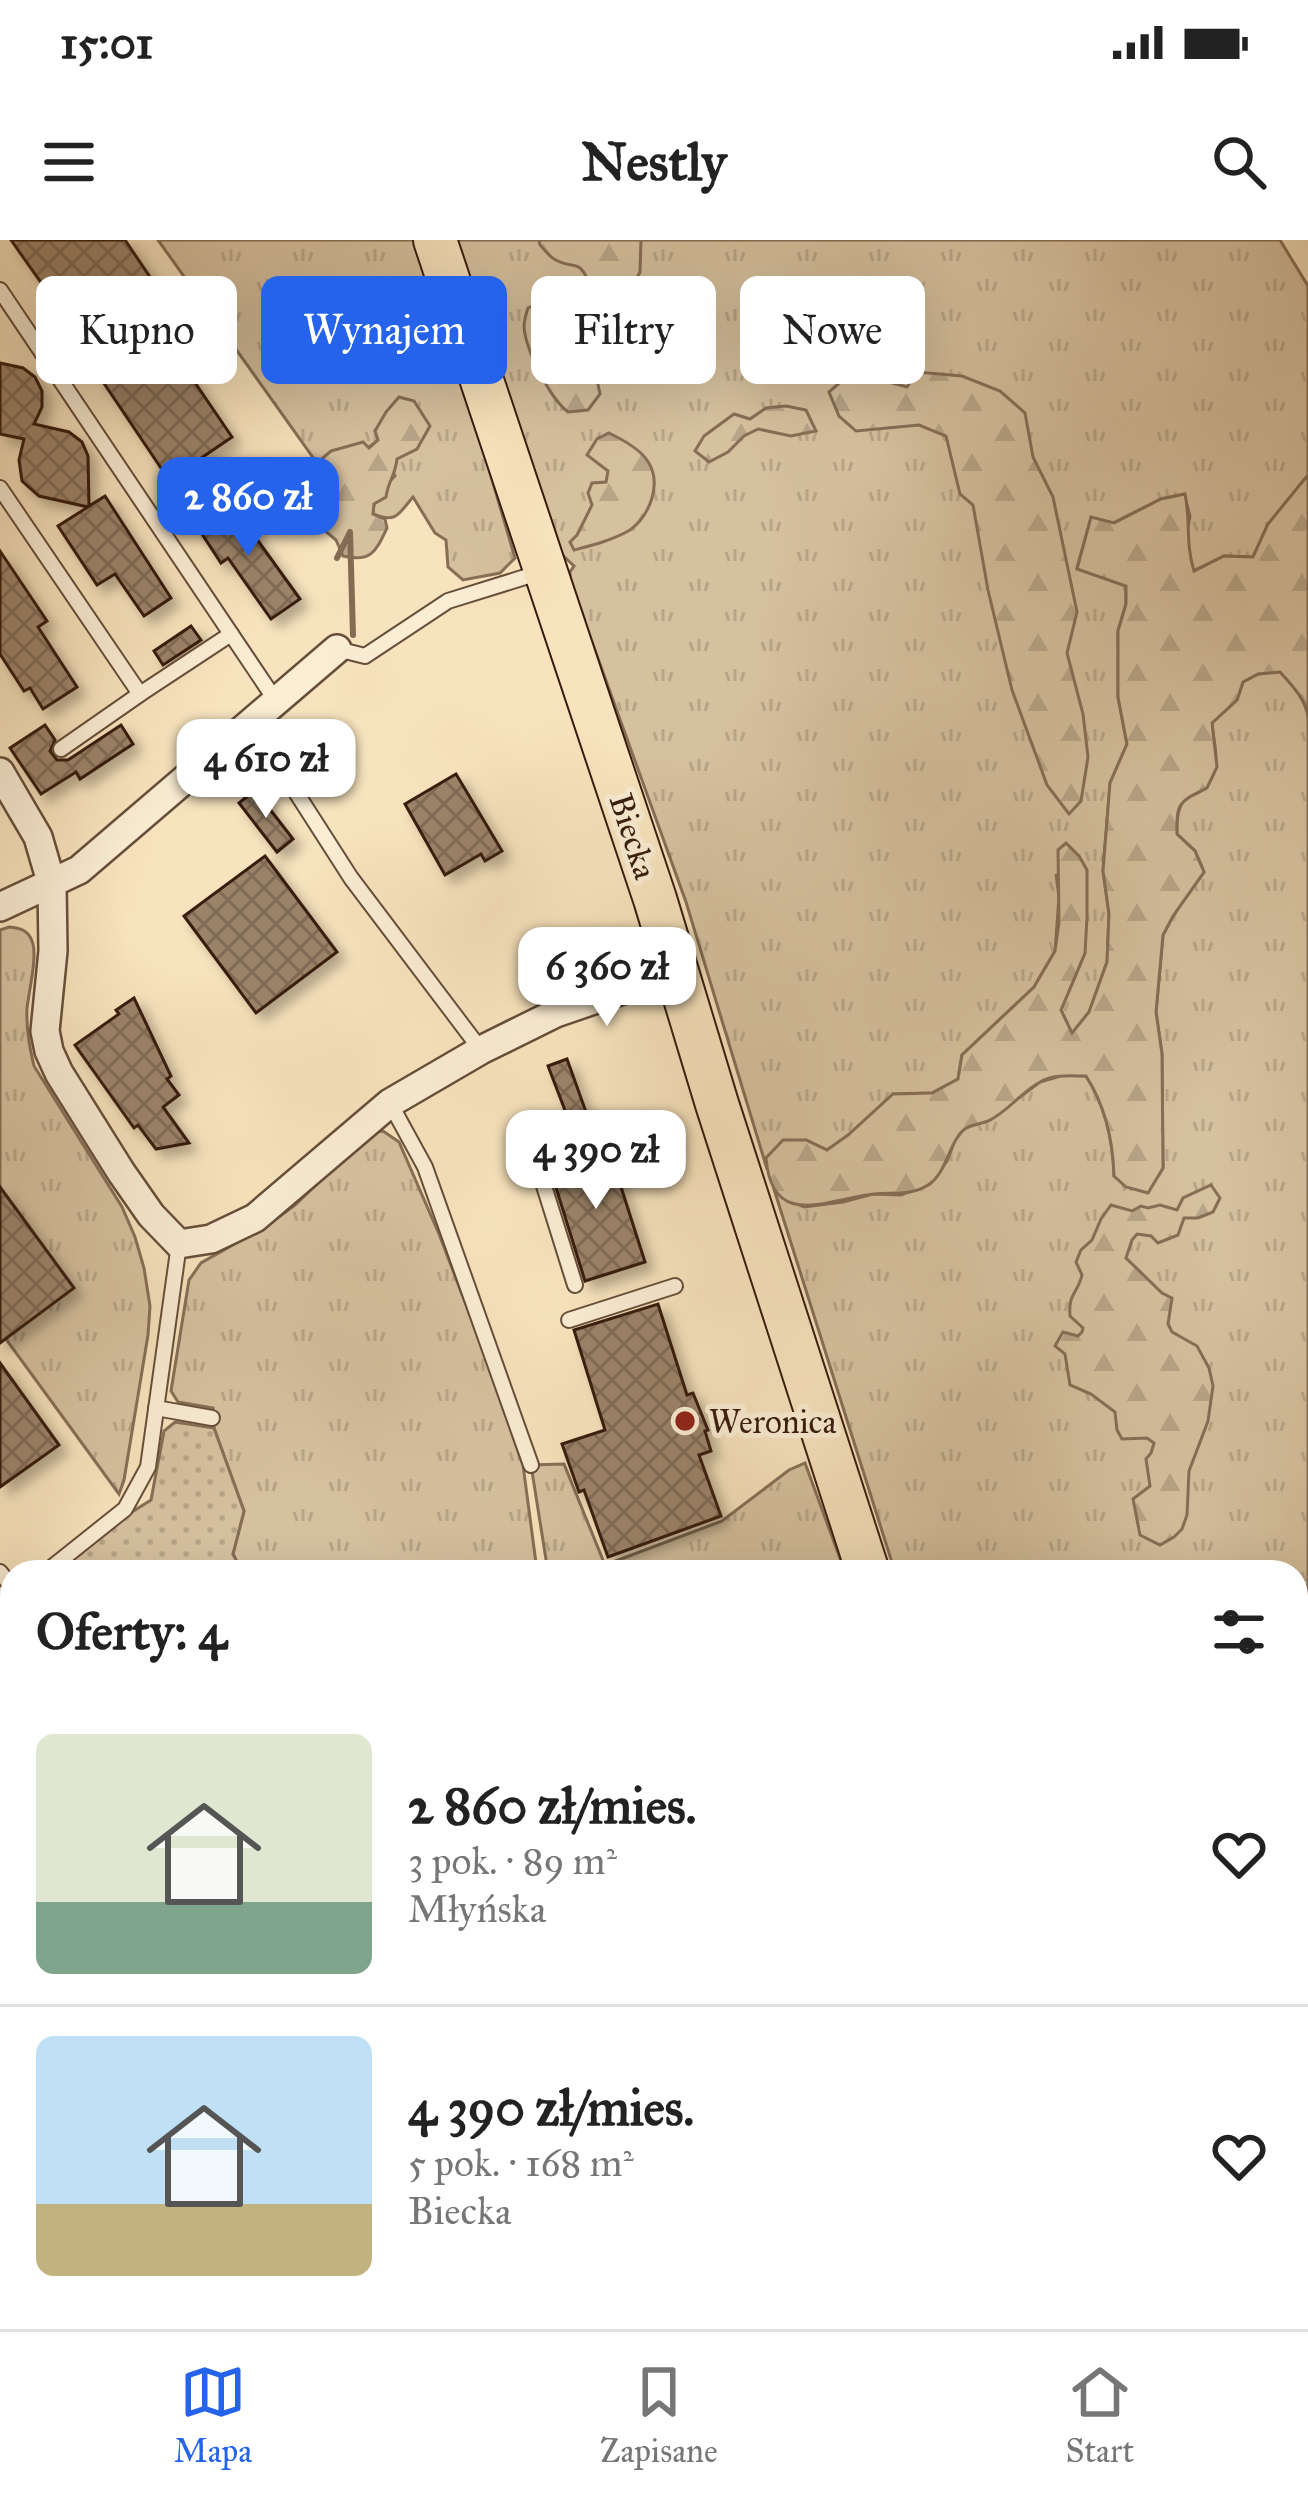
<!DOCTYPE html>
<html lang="pl">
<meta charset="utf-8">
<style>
:root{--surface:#fff;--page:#f6f6f6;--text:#222;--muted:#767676;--line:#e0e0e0;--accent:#2563eb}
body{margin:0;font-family:"IM FELL Great Primer",serif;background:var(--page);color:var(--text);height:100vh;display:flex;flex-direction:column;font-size:45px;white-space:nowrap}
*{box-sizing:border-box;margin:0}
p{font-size:39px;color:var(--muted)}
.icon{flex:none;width:66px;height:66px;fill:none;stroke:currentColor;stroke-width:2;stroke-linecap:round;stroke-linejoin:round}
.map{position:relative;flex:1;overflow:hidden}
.sheet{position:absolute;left:0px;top:1320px;width:1308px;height:771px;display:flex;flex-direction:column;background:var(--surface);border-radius:36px 36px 0 0;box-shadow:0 12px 48px #0002}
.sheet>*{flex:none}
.hud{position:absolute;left:36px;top:36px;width:1236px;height:108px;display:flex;gap:24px}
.price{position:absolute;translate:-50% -102px;padding:0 27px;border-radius:24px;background:#fff;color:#222;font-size:39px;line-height:78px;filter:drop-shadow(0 3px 6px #0008)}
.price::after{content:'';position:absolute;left:50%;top:72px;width:36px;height:27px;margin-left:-18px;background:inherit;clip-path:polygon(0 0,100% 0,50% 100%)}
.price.on{background:var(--accent);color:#fff}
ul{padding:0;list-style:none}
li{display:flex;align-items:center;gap:36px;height:300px;padding:0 36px}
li+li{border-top:3px solid var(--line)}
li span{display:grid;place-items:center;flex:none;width:336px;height:240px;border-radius:18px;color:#555}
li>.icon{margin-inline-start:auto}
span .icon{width:144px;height:144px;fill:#fffc;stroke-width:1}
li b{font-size:51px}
h2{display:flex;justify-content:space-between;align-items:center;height:144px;padding:0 36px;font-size:51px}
.chip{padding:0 42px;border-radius:18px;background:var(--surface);box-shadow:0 12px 48px #0002;font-size:42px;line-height:108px}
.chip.on{background:var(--accent);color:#fff}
.status{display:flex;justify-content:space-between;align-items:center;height:84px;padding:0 60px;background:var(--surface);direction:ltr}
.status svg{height:33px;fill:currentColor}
header{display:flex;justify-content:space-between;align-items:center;height:156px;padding:0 36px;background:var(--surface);font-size:54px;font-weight:700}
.dock{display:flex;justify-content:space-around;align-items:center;height:168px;border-top:3px solid var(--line);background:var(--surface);font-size:33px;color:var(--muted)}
.dock a{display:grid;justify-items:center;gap:6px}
.dock .on{color:var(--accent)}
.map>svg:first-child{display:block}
</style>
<div class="status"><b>15:01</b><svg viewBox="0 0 49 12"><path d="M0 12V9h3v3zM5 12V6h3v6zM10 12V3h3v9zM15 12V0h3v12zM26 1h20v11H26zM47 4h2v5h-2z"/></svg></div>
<header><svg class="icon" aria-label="menu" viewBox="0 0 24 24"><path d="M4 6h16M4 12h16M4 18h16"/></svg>Nestly<svg class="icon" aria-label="search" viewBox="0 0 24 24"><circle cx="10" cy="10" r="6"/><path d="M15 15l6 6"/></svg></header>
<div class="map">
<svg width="1308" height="2089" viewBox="0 0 1308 2089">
<defs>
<pattern id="grass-tufts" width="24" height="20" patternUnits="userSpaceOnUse" patternTransform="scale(3)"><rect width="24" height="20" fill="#d6c19f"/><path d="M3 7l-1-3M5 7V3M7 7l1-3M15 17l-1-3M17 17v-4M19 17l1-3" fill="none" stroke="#b8a588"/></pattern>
<pattern id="forest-firs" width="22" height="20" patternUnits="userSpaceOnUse" patternTransform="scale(3)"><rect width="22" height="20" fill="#d6c19f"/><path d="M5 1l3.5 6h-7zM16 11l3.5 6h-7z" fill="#b8a588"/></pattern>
<pattern id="park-dots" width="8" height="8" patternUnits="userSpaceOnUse" patternTransform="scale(3)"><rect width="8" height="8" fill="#d6c19f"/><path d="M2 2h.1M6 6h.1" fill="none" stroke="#b8a588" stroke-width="1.8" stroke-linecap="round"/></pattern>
<pattern id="building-cross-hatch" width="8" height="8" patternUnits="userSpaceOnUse" patternTransform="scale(3)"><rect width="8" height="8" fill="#9b8369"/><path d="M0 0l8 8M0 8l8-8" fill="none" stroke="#7f6a55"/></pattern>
<filter id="shadow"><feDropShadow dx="8" dy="8" stdDeviation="6" flood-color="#0004"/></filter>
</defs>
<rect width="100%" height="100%" fill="#f7e3bd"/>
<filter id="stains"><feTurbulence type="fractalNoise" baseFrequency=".00167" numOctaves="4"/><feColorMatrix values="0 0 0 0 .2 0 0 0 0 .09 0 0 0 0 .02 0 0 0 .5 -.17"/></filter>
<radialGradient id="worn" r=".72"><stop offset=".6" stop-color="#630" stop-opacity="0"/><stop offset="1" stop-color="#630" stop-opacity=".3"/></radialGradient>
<g fill="url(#grass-tufts)" stroke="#866e56" stroke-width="3">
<path d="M 158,0 L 415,0 L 474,178 L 515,318 L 500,333 L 463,340 L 448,327 L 446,300 L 435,293 L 413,257 C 399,273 397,284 373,274 L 374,263 L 385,257 L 389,242 L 395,236 L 378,200 L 368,208 L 363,203 L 331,211 L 317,223 Z"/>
<path d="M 453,0 L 1280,0 L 1308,46 L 1308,235 L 1268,284 L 1253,317 L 1224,316 L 1193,331 L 1186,300 L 1190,276 L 1184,254 L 1161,259 L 1113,283 L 1091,278 L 1077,328 L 1126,346 L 1126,364 L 1118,391 L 1118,457 L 1127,504 L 1110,543 L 1103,631 L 1109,674 L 1107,722 L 1089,772 L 1072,794 L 1061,770 L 1085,713 L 1056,634 L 1059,657 L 1055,711 L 1034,747 L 962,815 L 958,839 L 932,853 L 893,854 L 849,895 L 827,910 L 806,900 L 766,918 L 767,929 L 686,662 L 570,341 L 570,332 L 574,326 L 556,309 Z"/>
<path d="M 1280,431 C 1291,444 1307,460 1308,478 L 1308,1720 L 1296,1720 L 1296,1332 L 895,1332 L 773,946 L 784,958 L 804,967 L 843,962 L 873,954 L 901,955 L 930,944 L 947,921 L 955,900 L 966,886 L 990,880 L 1040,842 L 1064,835 L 1086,836 C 1106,867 1113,900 1114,936 L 1148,952 L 1163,928 L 1162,814 L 1156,772 L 1163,695 L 1173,676 L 1204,632 L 1195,611 L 1177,594 C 1175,540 1202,569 1214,532 C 1219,518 1213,498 1212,483 L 1237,460 L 1243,442 L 1258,434 Z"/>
<path d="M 9,687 C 20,688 28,690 32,701 C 38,715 29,750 27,768 C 26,788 29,806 34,826 L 122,967 L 135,997 L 144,1028 L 150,1066 L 148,1095 L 124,1240 L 119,1254 L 0,1091 L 0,690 Z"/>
<path d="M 383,891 L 399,902 L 439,994 L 481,1104 L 523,1225 L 536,1323 L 517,1332 L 242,1332 L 233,1314 L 244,1271 L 214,1188 L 213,1168 L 178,1162 L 171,1151 L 189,1040 L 201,1023 L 268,985 L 295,965 L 366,897 L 374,892 Z"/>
<path d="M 805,1223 L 845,1332 L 548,1332 L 531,1225 L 564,1224 L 605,1325 L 722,1281 L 789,1230 Z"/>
<path d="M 1308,1734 L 1308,2089 L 1008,2089 L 1009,2079 L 1296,2079 L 1296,1735 Z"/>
</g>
<g fill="url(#forest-firs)" stroke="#866e56" stroke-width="3">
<path d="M 539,0 L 641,0 L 640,32 L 628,54 L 609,56 L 591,47 C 578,15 576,32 554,19 C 549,16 545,10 540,5 Z"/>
<path d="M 548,59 L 570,89 L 582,131 L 597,140 L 600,154 L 588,170 L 568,172 C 550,158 526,111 524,87 C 524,81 526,74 528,68 Z"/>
<path d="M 852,132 L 907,147 L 917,132 L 962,136 L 1000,151 L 1025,173 L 1033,217 L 1053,257 L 1077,372 L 1067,413 L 1083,474 L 1088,517 L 1081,561 L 1069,574 L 1047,545 L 1012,450 L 988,350 L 973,265 L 960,254 L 946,196 L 919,185 L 856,191 L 839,176 L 829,152 Z"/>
<path d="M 399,157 L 414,161 L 430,186 L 417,209 L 397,219 C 395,237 388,241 386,257 L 374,264 L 373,274 L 385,279 L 387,288 C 376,311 371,323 343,316 L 336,300 L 324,290 L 326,280 L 336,267 L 326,260 L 317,223 L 331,211 L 363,202 L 369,208 L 378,200 L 375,191 L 386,172 Z"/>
<path d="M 786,166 L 806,170 L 816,191 L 791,196 L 758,189 L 744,196 L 728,212 L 709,222 L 695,211 L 704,196 L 734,174 L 750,179 L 766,168 Z"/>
<path d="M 609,193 C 638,207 662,223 652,258 C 648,271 641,282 630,290 C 613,300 593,305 574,310 L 570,302 L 577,295 L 592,265 L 588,253 L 592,243 L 606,242 L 608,231 L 587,215 L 597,199 Z"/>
<path d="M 1308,235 L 1308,478 C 1307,460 1291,444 1280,432 L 1258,434 L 1243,442 L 1237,460 L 1212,483 L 1217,527 L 1207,548 C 1180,561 1176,562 1177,594 L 1195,611 L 1204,632 L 1173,676 L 1163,695 L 1156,772 L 1162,814 L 1163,928 L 1148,953 L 1126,947 L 1114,936 C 1113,900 1106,867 1086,836 C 1071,836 1054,834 1040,842 C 1022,851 1008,872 988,881 C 975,886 965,884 957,898 C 947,913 944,935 928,945 C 911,956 893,952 874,954 C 830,958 772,992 766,918 L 783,900 L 806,900 L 827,910 L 848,895 L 893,854 L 932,853 L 958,839 L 962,815 L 1034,747 L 1055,711 L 1059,682 L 1058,610 L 1066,603 L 1079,616 L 1087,630 L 1087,678 L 1085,713 L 1061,770 L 1072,793 L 1089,772 L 1107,722 L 1109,674 L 1103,631 L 1110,543 L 1127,504 L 1118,457 L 1118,391 L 1126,364 L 1126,346 L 1077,329 L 1091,277 L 1114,283 L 1161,259 L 1185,254 C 1191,282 1185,302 1194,331 L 1224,316 L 1253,317 L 1268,284 Z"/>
<path d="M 1211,945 L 1220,958 L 1213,972 L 1198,978 L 1184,978 L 1178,995 L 1158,1003 L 1151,996 L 1137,994 L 1132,1000 L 1126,1018 L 1162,1053 L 1172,1058 L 1168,1084 L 1172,1092 L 1197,1106 L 1209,1128 L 1213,1146 L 1208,1181 L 1189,1231 L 1187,1275 L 1182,1289 L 1174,1297 L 1160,1305 L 1140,1295 L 1133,1259 L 1150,1246 L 1146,1219 L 1151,1213 L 1154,1203 L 1147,1198 L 1122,1199 L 1117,1190 L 1115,1172 L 1091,1154 L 1070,1145 L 1065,1114 L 1055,1106 L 1063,1092 L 1078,1096 L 1082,1092 L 1083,1088 L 1070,1076 C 1068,1053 1078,1053 1082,1035 L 1076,1022 L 1081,1010 L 1092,1000 L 1101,979 L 1111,965 L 1132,971 L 1141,966 L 1148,968 L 1160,965 L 1177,970 L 1183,958 Z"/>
<path d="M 1308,1764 L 1308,1907 L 1296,1918 L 1296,1769 Z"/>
<path d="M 1302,1991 L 1308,1996 L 1308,2089 L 1275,2089 L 1268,2079 L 1296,2079 L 1296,1994 Z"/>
</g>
<path fill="url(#park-dots)" stroke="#866e56" stroke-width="3" d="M 175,1182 L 214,1188 L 244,1271 L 233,1314 L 242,1332 L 57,1332 L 116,1282 L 151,1260 L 164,1191 Z"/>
<path fill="#d6c19f" stroke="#866e56" stroke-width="3" d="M 117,2079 L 205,2079 L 212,2089 L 104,2089 Z"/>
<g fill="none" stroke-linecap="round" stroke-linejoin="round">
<path stroke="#836b54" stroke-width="6" d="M 337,318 L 350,292 L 353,395"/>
</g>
<g fill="url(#building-cross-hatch)" stroke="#371c0e" stroke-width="3" filter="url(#shadow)">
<path d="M 11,0 L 125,0 L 154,43 L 94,87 L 80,68 L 66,78 Z"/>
<path d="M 149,75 L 232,197 L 169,240 L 89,121 Z"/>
<path d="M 0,123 L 23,128 L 35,137 L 42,151 L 42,167 L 34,184 L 69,192 L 82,202 L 88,216 L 89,266 L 105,256 L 171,358 L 144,376 L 115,334 L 97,345 L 58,286 L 88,267 L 39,256 L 22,241 L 19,220 L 24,199 L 0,194 Z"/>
<path d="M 230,262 L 300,359 L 271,379 L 228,318 L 221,323 L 196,285 Z"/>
<path d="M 0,311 L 47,381 L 38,387 L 77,447 L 43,469 L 30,448 L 24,451 L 0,414 Z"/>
<path d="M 191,386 L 201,400 L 163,425 L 154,411 Z"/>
<path d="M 45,485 L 55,500 L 50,511 L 57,520 L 68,520 L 121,485 L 133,504 L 80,539 L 76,532 L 41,554 L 10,508 Z"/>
<path d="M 456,534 L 502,611 L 485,621 L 481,614 L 445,635 L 405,564 Z"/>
<path d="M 255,550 L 293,599 L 277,612 L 239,563 Z"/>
<path d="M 265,616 L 337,712 L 256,773 L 184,676 Z"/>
<path d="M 134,758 L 171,836 L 167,839 L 179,855 L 163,867 L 189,903 L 156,909 L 138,885 L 134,888 L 75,805 L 119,774 L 116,770 Z"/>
<path d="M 567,819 L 586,872 L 568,878 L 548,826 Z"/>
<path d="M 607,903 L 645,1022 L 585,1041 L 548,922 Z"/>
<path d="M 0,947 L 74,1048 L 0,1103 Z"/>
<path d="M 658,1064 L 687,1155 L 693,1153 L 708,1190 L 705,1191 L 711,1211 L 699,1215 L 721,1276 L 608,1317 L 584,1250 L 579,1252 L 562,1204 L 605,1190 L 574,1090 Z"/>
<path d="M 0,1123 L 59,1205 L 0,1247 Z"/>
</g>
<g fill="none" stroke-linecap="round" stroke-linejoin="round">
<defs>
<g id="service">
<path d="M 0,50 L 276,461"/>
<path d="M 53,130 L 159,54"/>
<path d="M 0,248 L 140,454 L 231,394"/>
<path d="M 337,409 L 365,416 L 448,361 L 538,333"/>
<path d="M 251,482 L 351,638 L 481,810"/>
<path d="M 61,509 L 140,454"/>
<path d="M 547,717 L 578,750"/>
<path d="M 390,863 L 425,927 L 531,1225"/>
<path d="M 529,898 L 575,1045"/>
<path d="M 569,1080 L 675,1046"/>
<path d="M 156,1168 L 212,1178"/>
<path d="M 0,1332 L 12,1347"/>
<path d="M 46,1332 L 125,1269 L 148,1227 L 179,1004"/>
<path d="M 0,1372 L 12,1361"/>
</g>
<g id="minor">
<path d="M 0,532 L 38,597 L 52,645 L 53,711 L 45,791 L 49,811 L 59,833 L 121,932 L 151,975 L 179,1004 L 211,999 L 255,978 L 390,863 L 481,810 L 556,773 L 637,745 L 673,720"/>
<path d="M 0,667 L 79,630 L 337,409"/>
<path d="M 568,761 L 578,750 L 622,722 L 672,720"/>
<path d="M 498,2079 L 504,2089"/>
<path d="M 592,2079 L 596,2089"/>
<path d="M 787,2089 L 799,2079"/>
</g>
<g id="primary">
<path d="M 435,0 L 655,659 L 717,864 L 868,1332"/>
<path d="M 987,2089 L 988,2079"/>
</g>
</defs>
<use href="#service" stroke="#674e3a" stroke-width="18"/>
<use href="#minor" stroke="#674e3a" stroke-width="32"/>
<use href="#primary" stroke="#371c0e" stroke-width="46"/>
<use href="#service" stroke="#faedd4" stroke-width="14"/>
<use href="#minor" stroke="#faedd4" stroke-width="27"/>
<use href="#primary" stroke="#f7e3bd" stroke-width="42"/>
</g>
<circle fill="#8f2418" stroke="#faedd4" stroke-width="4.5" cx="685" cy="1181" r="12"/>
<g text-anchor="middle" stroke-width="10" stroke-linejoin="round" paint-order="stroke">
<g font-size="33" fill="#371c0e" stroke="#faedd4">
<text transform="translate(634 596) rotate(72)" y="12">Biecka</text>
</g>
<g font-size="33" fill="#371c0e" stroke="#faedd4" text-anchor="start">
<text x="709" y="1193">Weronica</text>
</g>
</g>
<rect width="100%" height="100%" filter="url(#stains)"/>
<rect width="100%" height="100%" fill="url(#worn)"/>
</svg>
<b class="price on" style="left:248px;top:319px">2 860 zł</b>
<b class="price" style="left:266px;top:581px">4 610 zł</b>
<b class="price" style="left:607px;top:789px">6 360 zł</b>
<b class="price" style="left:596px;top:972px">4 390 zł</b>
<div class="hud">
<a class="chip">Kupno</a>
<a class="chip on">Wynajem</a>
<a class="chip">Filtry</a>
<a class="chip">Nowe</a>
</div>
<section class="sheet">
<h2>Oferty: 4<svg class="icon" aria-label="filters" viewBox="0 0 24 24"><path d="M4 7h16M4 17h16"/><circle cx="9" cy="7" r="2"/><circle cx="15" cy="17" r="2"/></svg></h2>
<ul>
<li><span style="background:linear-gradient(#dfe7d0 70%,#7fa58c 0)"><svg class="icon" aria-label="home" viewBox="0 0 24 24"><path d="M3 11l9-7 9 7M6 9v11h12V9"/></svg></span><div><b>2 860 zł/mies.</b><p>3 pok. · 89 m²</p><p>Młyńska</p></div><svg class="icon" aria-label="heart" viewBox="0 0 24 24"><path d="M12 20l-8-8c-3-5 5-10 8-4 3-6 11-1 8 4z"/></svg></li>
<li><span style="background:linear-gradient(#bfe0f5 70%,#c2b280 0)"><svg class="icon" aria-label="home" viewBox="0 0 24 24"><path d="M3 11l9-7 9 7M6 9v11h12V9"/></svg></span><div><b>4 390 zł/mies.</b><p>5 pok. · 168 m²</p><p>Biecka</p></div><svg class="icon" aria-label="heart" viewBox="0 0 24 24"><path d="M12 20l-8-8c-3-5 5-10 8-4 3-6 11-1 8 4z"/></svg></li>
</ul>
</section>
</div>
<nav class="dock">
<a class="on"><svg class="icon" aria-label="map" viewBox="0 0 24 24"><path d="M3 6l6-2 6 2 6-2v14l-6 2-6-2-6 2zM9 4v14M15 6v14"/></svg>Mapa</a>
<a><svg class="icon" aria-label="saved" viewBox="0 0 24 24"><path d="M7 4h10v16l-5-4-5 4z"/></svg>Zapisane</a>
<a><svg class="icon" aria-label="home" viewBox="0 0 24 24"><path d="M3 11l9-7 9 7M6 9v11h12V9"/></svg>Start</a>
</nav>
